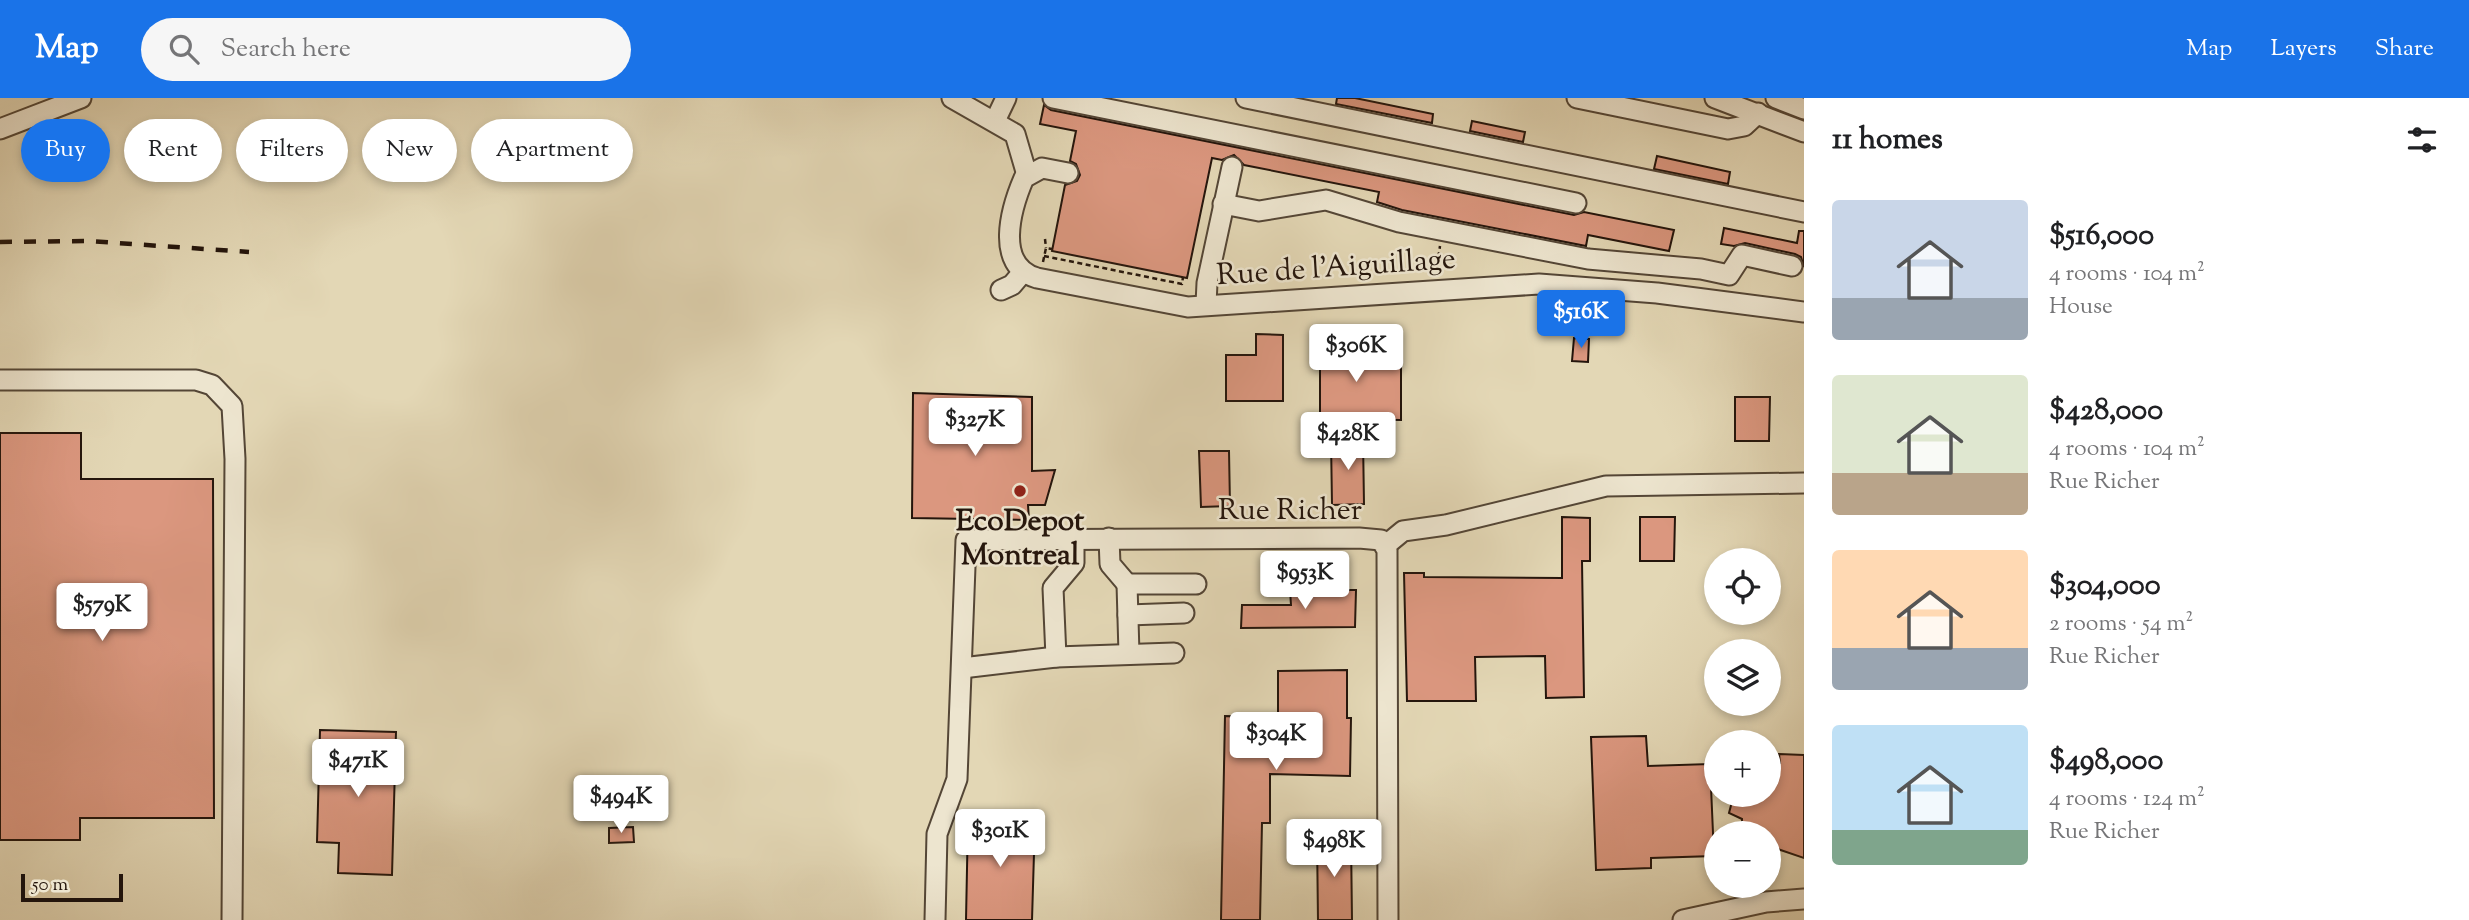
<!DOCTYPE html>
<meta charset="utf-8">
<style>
:root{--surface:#fff;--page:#f6f6f6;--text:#202124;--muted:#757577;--accent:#1a73e8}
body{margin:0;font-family:"Sorts Mill Goudy",serif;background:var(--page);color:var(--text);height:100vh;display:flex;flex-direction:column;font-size:26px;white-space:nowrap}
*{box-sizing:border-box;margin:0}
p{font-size:23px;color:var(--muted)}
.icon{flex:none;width:38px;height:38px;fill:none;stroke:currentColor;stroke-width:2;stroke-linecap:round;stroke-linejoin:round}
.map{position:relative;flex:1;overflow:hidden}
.sheet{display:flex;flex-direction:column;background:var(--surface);width:665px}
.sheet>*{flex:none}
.banner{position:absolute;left:21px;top:21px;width:665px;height:63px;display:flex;gap:14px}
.fabs{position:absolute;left:1704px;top:450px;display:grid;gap:14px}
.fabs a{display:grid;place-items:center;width:77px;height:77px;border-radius:50%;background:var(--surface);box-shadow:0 4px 10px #0003;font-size:35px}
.scale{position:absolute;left:21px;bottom:18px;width:102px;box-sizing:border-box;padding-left:7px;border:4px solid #24150c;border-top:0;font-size:19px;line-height:24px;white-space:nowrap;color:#24150c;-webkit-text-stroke:5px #ede5cf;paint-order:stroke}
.price{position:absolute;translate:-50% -60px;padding:0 16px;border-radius:7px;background:#fff;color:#222;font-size:23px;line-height:46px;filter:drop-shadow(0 2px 4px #0008)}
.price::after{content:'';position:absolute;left:50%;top:42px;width:21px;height:16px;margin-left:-10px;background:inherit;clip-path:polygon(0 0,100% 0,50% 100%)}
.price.on{background:var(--accent);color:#fff}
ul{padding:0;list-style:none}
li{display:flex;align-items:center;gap:21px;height:175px;padding:0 28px}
li span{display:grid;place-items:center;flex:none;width:196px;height:140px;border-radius:7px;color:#555}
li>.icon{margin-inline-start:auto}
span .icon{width:84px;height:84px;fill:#fffc;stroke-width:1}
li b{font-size:30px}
h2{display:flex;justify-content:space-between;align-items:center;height:84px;padding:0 28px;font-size:30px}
.chip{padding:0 24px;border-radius:32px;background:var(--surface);box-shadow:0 4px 10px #0003;font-size:24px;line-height:63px}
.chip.on{background:var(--accent);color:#fff}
header{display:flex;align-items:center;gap:42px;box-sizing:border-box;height:98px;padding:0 35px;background:var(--accent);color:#fff}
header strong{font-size:33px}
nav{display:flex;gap:38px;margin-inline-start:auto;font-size:24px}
.search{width:490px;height:63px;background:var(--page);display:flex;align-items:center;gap:18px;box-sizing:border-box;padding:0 24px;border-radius:38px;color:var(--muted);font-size:26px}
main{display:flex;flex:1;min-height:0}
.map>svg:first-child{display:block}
</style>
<header>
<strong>Map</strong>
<div class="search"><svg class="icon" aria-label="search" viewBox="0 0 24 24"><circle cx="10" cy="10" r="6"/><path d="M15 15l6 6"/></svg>Search here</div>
<nav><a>Map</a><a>Layers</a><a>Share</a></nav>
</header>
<main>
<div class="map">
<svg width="1804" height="822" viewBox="0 0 1804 822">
<rect width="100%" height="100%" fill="#e3d7b5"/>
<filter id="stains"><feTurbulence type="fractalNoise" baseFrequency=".00286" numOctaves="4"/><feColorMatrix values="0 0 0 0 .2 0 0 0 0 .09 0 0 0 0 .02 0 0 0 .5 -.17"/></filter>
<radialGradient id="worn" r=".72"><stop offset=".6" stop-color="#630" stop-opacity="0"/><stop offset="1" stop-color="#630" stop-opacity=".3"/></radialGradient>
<g fill="#db977f" stroke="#24150c" stroke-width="2">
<path d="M 1337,0 L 1355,0 L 1433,16 L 1432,25 L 1336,6 Z"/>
<path d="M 1044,7 L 1051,12 L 1574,117 L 1584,114 L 1674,132 L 1669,153 L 1588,137 L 1586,148 L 1402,112 L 1377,104 L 1379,94 L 1244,67 L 1234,57 L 1222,62 L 1212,60 L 1187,180 L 1052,153 L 1065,87 L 1077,83 L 1080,77 L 1076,66 L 1070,63 L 1076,33 L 1040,26 Z"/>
<path d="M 1472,23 L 1525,34 L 1523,44 L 1470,33 Z"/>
<path d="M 1657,58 L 1730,74 L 1728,86 L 1654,71 Z"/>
<path d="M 1724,130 L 1797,145 L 1799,133 L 1804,133 L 1804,169 L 1801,159 L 1795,156 L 1745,145 L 1734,148 L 1721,146 Z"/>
<path d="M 1256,236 L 1283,237 L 1283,303 L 1226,303 L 1226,257 L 1256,257 Z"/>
<path d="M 1320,237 L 1360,237 L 1360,270 L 1401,270 L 1401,322 L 1320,321 Z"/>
<path d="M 1574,240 L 1589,241 L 1588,264 L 1572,263 Z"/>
<path d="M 913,295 L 1032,299 L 1032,373 L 1055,372 L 1045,407 L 1028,407 L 1029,422 L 912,420 Z"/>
<path d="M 1735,299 L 1770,299 L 1769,343 L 1735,343 Z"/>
<path d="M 0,335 L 81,335 L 81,381 L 213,381 L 214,720 L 80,720 L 80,742 L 0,742 Z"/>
<path d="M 1363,341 L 1364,406 L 1332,407 L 1331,342 Z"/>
<path d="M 1199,353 L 1229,353 L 1230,408 L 1201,409 Z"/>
<path d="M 1562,419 L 1590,420 L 1590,463 L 1582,463 L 1584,599 L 1546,600 L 1545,558 L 1475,559 L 1476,603 L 1407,603 L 1404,475 L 1424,475 L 1424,479 L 1562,480 Z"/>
<path d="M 1640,419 L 1675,419 L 1674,463 L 1640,463 Z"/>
<path d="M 1290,492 L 1356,492 L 1355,529 L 1241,530 L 1242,507 L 1291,507 Z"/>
<path d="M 1347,572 L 1347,620 L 1351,620 L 1350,678 L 1270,676 L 1270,725 L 1262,725 L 1260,822 L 1221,822 L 1225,618 L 1278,619 L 1278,573 Z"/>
<path d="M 320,632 L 396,634 L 392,777 L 338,775 L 339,745 L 317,744 Z"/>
<path d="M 1646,638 L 1648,668 L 1710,666 L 1714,758 L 1651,760 L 1651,770 L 1596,772 L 1591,639 Z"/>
<path d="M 1779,656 L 1804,657 L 1804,760 L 1769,748 L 1769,735 L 1742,735 L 1742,721 L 1729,715 L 1734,696 L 1769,696 L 1769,665 L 1780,665 Z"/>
<path d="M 968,720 L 1035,722 L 1032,822 L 966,822 Z"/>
<path d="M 633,729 L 634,744 L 609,745 L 609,730 Z"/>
<path d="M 1317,740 L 1351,741 L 1352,822 L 1318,822 Z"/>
</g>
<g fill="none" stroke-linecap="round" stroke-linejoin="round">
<defs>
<g id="minor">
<path d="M 952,0 L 1015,36 L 1027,77"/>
<path d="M 1053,0 L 1576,105"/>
<path d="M 1246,0 L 1804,114"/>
<path d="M 1577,0 L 1728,31 L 1744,28 L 1758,15"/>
<path d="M 1715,0 L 1804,34"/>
<path d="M 1776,0 L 1804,11"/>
<path d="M 995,23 L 1006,0"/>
<path d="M 0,31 L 81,0"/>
<path d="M 1068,75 L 1042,70 L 1024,80 C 1011,110 994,168 1037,180 L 1188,209 L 1539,186 L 1657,195 L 1804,214"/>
<path d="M 1223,106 L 1259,113 L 1326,102 L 1399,124 L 1588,161 L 1701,171 L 1729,177 L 1742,157 L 1792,168"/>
<path d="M 1001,192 L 1012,187 L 1023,174"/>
<path d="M 1206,206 L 1207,185 L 1232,69"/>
<path d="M 0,282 L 196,282 L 212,287 L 232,308 L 235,361 L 232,822"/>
<path d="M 1109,440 L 1110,466 L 1127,486"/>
<path d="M 1386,447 L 1403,433 L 1446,427 L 1606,388 L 1804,385"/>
<path d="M 1128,517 L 1184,515"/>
<path d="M 1129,556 L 1127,486 L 1196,486"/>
<path d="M 1056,559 L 1053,490 L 1074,465 L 1074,440"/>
<path d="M 962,570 L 1056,559 L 1174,555"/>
<path d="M 935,822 L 937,736 L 957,681 L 966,442 L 1359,440 L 1381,442 L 1387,452 L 1388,822"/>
<path d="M 1683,822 L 1766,804 L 1804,801"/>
</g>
</defs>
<use href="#minor" stroke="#544636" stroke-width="23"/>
<g stroke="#24150c" stroke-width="2.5" stroke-dasharray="5 3.5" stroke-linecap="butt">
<path d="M 1045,141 L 1046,150"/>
<path d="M 1044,158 L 1182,186 L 1183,179"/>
<path d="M 1043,164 L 1046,150 L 1052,151"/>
<path d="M 1436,176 L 1440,148"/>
</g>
<use href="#minor" stroke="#ede5cf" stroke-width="19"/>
<path stroke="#24150c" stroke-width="4.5" stroke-dasharray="12 12" stroke-linecap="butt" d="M 0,144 L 88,143 L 249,154"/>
</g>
<circle fill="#8f2418" stroke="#ede5cf" stroke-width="2.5" cx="1020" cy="393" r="7"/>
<g text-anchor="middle" stroke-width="5" stroke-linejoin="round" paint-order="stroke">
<g font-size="30" fill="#24150c" stroke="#ede5cf">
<text transform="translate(1336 168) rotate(-4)" y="10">Rue de l'Aiguillage</text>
<text x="1290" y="421">Rue Richer</text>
</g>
<g font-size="30" font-weight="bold" fill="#24150c" stroke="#ede5cf">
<text x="1020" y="432">EcoDepot<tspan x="1020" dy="34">Montreal</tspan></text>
</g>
</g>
<rect width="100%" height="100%" filter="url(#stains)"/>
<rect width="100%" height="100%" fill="url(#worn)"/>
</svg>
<div class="fabs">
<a><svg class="icon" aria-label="locate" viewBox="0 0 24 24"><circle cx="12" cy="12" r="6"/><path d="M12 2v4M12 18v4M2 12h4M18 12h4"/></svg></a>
<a><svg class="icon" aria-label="layers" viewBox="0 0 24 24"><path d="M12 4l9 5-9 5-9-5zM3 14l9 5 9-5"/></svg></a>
<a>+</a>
<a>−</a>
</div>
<div class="scale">50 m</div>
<b class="price on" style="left:1581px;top:252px">$516K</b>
<b class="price" style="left:1356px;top:286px">$306K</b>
<b class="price" style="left:975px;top:360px">$327K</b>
<b class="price" style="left:1348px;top:374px">$428K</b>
<b class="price" style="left:1305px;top:513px">$953K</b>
<b class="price" style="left:102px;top:545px">$579K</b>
<b class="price" style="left:1276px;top:674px">$304K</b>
<b class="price" style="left:358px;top:701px">$471K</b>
<b class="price" style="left:621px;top:737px">$494K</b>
<b class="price" style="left:1000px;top:771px">$301K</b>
<b class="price" style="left:1334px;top:781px">$498K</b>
<div class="banner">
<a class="chip on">Buy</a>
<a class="chip">Rent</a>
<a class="chip">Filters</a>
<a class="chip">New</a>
<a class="chip">Apartment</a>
</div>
</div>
<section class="sheet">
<h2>11 homes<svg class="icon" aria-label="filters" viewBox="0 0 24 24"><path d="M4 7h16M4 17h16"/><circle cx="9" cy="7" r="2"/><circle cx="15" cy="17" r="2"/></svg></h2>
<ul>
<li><span style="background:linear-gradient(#c9d6e8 70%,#9aa5b1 0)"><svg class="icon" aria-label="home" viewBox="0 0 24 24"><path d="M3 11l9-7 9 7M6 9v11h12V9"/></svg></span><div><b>$516,000</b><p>4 rooms · 104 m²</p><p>House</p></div></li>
<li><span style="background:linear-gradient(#dfe7d0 70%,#b9a48a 0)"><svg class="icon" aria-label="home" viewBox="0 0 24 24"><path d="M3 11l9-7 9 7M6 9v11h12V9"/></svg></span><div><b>$428,000</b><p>4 rooms · 104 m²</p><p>Rue Richer</p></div></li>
<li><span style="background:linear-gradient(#ffd9b3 70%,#9aa5b1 0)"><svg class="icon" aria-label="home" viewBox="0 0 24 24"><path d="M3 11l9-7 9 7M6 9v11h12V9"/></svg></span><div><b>$304,000</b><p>2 rooms · 54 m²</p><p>Rue Richer</p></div></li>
<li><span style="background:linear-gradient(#bfe0f5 75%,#7fa58c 0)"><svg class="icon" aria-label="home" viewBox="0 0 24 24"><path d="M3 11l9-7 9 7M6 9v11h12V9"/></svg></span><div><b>$498,000</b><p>4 rooms · 124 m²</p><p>Rue Richer</p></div></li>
</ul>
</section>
</main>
